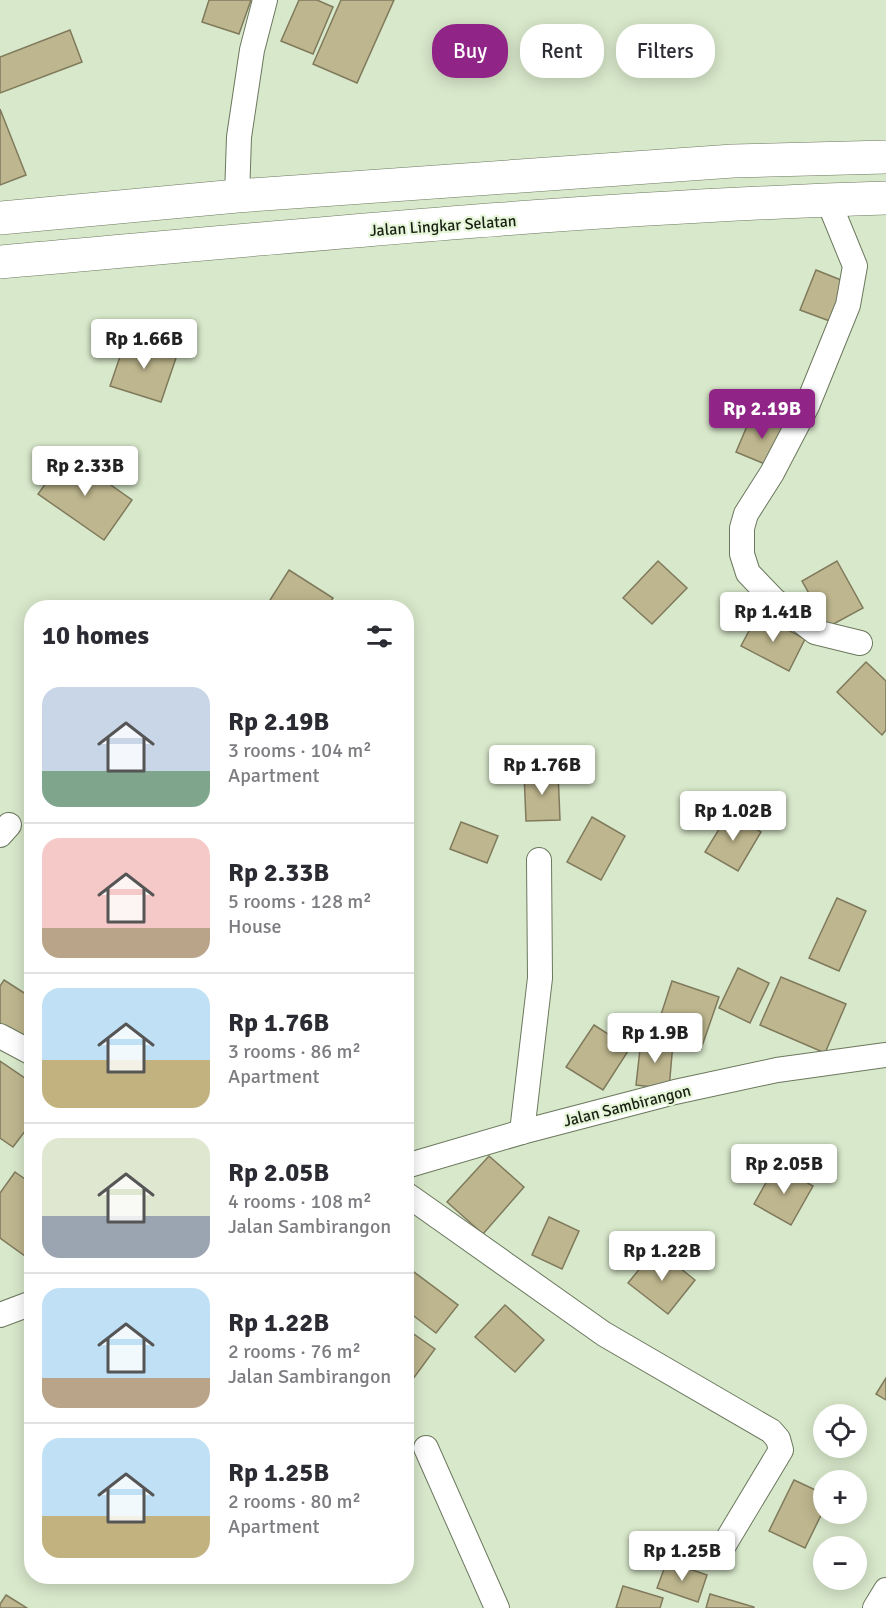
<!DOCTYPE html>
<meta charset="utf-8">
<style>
:root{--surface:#fff;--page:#f2f2f3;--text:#2b2b33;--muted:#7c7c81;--line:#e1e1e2;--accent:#912587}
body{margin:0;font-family:Signika,sans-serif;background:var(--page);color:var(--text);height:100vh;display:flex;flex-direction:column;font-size:22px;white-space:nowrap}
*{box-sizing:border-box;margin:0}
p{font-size:20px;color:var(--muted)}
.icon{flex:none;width:33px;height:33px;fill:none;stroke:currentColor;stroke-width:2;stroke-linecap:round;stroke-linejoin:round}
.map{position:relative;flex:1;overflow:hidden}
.panel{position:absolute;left:24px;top:600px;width:390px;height:984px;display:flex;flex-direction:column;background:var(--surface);border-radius:24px;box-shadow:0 3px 15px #0003}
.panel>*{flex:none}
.guide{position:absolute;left:432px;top:24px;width:363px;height:54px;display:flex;gap:12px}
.tools{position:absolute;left:813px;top:1404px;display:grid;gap:12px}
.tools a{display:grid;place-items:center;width:54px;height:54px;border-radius:50%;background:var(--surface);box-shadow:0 3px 15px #0003;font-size:30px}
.price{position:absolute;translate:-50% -51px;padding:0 14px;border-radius:6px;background:#fff;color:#222;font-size:20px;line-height:39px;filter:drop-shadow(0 2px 3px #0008)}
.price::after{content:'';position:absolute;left:50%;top:36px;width:18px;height:14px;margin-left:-9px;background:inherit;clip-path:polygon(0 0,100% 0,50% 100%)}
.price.active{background:var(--accent);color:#fff}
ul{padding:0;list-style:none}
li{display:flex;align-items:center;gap:18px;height:150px;padding:0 18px}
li+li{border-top:2px solid var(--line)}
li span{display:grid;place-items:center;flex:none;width:168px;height:120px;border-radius:18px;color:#555}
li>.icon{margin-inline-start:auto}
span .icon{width:72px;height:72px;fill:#fffc;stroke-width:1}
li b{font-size:26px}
h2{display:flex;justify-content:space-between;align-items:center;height:72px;padding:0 18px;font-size:26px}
.chip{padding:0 21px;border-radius:24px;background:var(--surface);box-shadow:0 3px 15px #0003;font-size:21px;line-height:54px}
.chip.active{background:var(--accent);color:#fff}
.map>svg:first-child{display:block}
</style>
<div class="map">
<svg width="886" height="1608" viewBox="0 0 886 1608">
<rect width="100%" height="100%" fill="#d8e8ca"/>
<g fill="#beb68e" stroke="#807a5d" stroke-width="1.5">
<path d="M 209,0 L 251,0 L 239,34 L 202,22 Z"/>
<path d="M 299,0 L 317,0 L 333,7 L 313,54 L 281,41 Z"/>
<path d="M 341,0 L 394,0 L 357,83 L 313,64 Z"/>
<path d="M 70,30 L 82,62 L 0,93 L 0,57 Z"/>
<path d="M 0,109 L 26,175 L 0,185 Z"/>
<path d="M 816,270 L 851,284 L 835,323 L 800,310 Z"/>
<path d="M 126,339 L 177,355 L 161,402 L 110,386 Z"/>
<path d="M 753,412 L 789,427 L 772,467 L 736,452 Z"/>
<path d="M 67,454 L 132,500 L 104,540 L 38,494 Z"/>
<path d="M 658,561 L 687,588 L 652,624 L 623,598 Z"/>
<path d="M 837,561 L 863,608 L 828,627 L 802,581 Z"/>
<path d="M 289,570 L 333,598 L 327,608 L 265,608 Z"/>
<path d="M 758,614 L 805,639 L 789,671 L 741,646 Z"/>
<path d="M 866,662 L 886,681 L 886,730 L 882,735 L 837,692 Z"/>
<path d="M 558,771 L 560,820 L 526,821 L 524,773 Z"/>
<path d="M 729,813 L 761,832 L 738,871 L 705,852 Z"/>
<path d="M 592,817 L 625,836 L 601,880 L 567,862 Z"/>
<path d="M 461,822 L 498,836 L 487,863 L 450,849 Z"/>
<path d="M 837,898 L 866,911 L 839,971 L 809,958 Z"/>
<path d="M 738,968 L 769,983 L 750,1023 L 719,1008 Z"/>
<path d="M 781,977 L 846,1004 L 825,1053 L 760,1025 Z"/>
<path d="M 4,980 L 32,998 L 32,1048 L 0,1027 L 0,986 Z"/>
<path d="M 672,981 L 719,997 L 701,1049 L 655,1033 Z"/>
<path d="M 594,1025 L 630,1048 L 603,1090 L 566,1067 Z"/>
<path d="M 641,1040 L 673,1043 L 669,1089 L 636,1085 Z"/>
<path d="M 0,1061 L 32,1083 L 32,1122 L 13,1147 L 0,1138 Z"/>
<path d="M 489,1156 L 524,1187 L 483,1234 L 447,1202 Z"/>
<path d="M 776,1165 L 813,1186 L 791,1225 L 754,1204 Z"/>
<path d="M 15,1172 L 32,1184 L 32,1261 L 0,1238 L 0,1193 Z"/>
<path d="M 549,1217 L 579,1231 L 562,1269 L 532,1255 Z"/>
<path d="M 656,1249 L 695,1280 L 668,1314 L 628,1283 Z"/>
<path d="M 406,1266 L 458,1305 L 436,1333 L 406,1310 Z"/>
<path d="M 505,1305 L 544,1340 L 515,1372 L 475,1337 Z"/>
<path d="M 408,1330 L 435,1349 L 410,1383 L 406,1380 L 406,1332 Z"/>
<path d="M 886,1378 L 886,1400 L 876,1394 Z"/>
<path d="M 794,1480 L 824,1494 L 824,1509 L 805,1548 L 769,1531 Z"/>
<path d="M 667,1561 L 707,1575 L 698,1602 L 657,1588 Z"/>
<path d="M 623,1586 L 663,1598 L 660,1608 L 616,1608 Z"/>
<path d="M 710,1594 L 754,1607 L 754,1608 L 706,1608 Z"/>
<path d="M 6,1595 L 27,1608 L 0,1608 L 0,1604 Z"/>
</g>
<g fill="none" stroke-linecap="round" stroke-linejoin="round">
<defs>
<g id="minor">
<path d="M 237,196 L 239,137 L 252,50 L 265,0"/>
<path d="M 828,200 L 855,266 L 848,305 L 807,406 L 772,473 L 746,514 L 742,528 L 742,554 L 748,573 L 774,600 L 815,632 L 860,643"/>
<path d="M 0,835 L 9,825"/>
<path d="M 0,1036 L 32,1053"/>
<path d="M 522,1132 L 540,978 L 539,860"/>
<path d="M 406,1166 L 522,1132 L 675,1092 L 777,1070 L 886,1055"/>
<path d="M 406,1194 L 604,1334 L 771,1431 L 778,1439 L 781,1450 L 724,1545"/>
<path d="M 0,1315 L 32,1303"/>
<path d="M 426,1448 L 497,1608"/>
<path d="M 875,1608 L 886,1590"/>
</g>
<g id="trunk">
<path d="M 0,218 L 237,196 L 733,161 L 886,157"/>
<path d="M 0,262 C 295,236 590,207 886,198"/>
</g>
</defs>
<use href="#minor" stroke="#6b785e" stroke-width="26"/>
<use href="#trunk" stroke="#6b785e" stroke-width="34"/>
<use href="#minor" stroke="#fff" stroke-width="24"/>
<use href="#trunk" stroke="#fff" stroke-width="33"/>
</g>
<g text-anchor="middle" stroke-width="4.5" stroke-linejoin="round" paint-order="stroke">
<g font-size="16" fill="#191f14" stroke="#e5f5d7">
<text transform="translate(443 225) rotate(-4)" y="6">Jalan Lingkar Selatan</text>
<text transform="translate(627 1105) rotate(-14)" y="6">Jalan Sambirangon</text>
</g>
</g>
</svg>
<div class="tools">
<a><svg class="icon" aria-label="locate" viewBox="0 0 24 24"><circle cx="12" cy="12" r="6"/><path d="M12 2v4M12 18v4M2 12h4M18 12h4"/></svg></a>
<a>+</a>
<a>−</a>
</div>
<b class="price" style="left:144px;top:370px">Rp 1.66B</b>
<b class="price active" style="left:762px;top:440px">Rp 2.19B</b>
<b class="price" style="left:85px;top:497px">Rp 2.33B</b>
<b class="price" style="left:773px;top:643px">Rp 1.41B</b>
<b class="price" style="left:542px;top:796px">Rp 1.76B</b>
<b class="price" style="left:733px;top:842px">Rp 1.02B</b>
<b class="price" style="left:655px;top:1064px">Rp 1.9B</b>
<b class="price" style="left:784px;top:1195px">Rp 2.05B</b>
<b class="price" style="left:662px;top:1282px">Rp 1.22B</b>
<b class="price" style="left:682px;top:1582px">Rp 1.25B</b>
<div class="guide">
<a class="chip active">Buy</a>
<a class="chip">Rent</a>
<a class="chip">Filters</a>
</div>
<section class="panel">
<h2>10 homes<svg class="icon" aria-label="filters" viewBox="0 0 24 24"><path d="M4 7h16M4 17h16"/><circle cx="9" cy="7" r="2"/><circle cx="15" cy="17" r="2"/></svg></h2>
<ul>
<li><span style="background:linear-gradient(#c9d6e8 70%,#7fa58c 0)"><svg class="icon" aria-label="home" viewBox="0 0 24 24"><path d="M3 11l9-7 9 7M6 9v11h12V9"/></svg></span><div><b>Rp 2.19B</b><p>3 rooms · 104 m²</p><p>Apartment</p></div></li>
<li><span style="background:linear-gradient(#f6c9c9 75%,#b9a48a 0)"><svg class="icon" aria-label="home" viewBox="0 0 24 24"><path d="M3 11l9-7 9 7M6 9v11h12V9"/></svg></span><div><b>Rp 2.33B</b><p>5 rooms · 128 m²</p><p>House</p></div></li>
<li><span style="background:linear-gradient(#bfe0f5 60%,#c2b280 0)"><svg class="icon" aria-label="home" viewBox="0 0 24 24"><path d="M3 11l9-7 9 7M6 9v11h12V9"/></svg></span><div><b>Rp 1.76B</b><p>3 rooms · 86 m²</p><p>Apartment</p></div></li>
<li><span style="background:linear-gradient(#dfe7d0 65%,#9aa5b1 0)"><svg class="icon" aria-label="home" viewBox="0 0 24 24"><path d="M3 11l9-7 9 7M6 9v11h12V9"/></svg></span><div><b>Rp 2.05B</b><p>4 rooms · 108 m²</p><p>Jalan Sambirangon</p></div></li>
<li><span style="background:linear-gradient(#bfe0f5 75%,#b9a48a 0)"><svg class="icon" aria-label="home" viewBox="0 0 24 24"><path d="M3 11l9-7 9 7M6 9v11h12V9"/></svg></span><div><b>Rp 1.22B</b><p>2 rooms · 76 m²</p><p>Jalan Sambirangon</p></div></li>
<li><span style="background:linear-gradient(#bfe0f5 65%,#c2b280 0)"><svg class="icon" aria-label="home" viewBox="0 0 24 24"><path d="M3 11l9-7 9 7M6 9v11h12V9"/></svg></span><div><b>Rp 1.25B</b><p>2 rooms · 80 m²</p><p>Apartment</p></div></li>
</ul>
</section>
</div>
